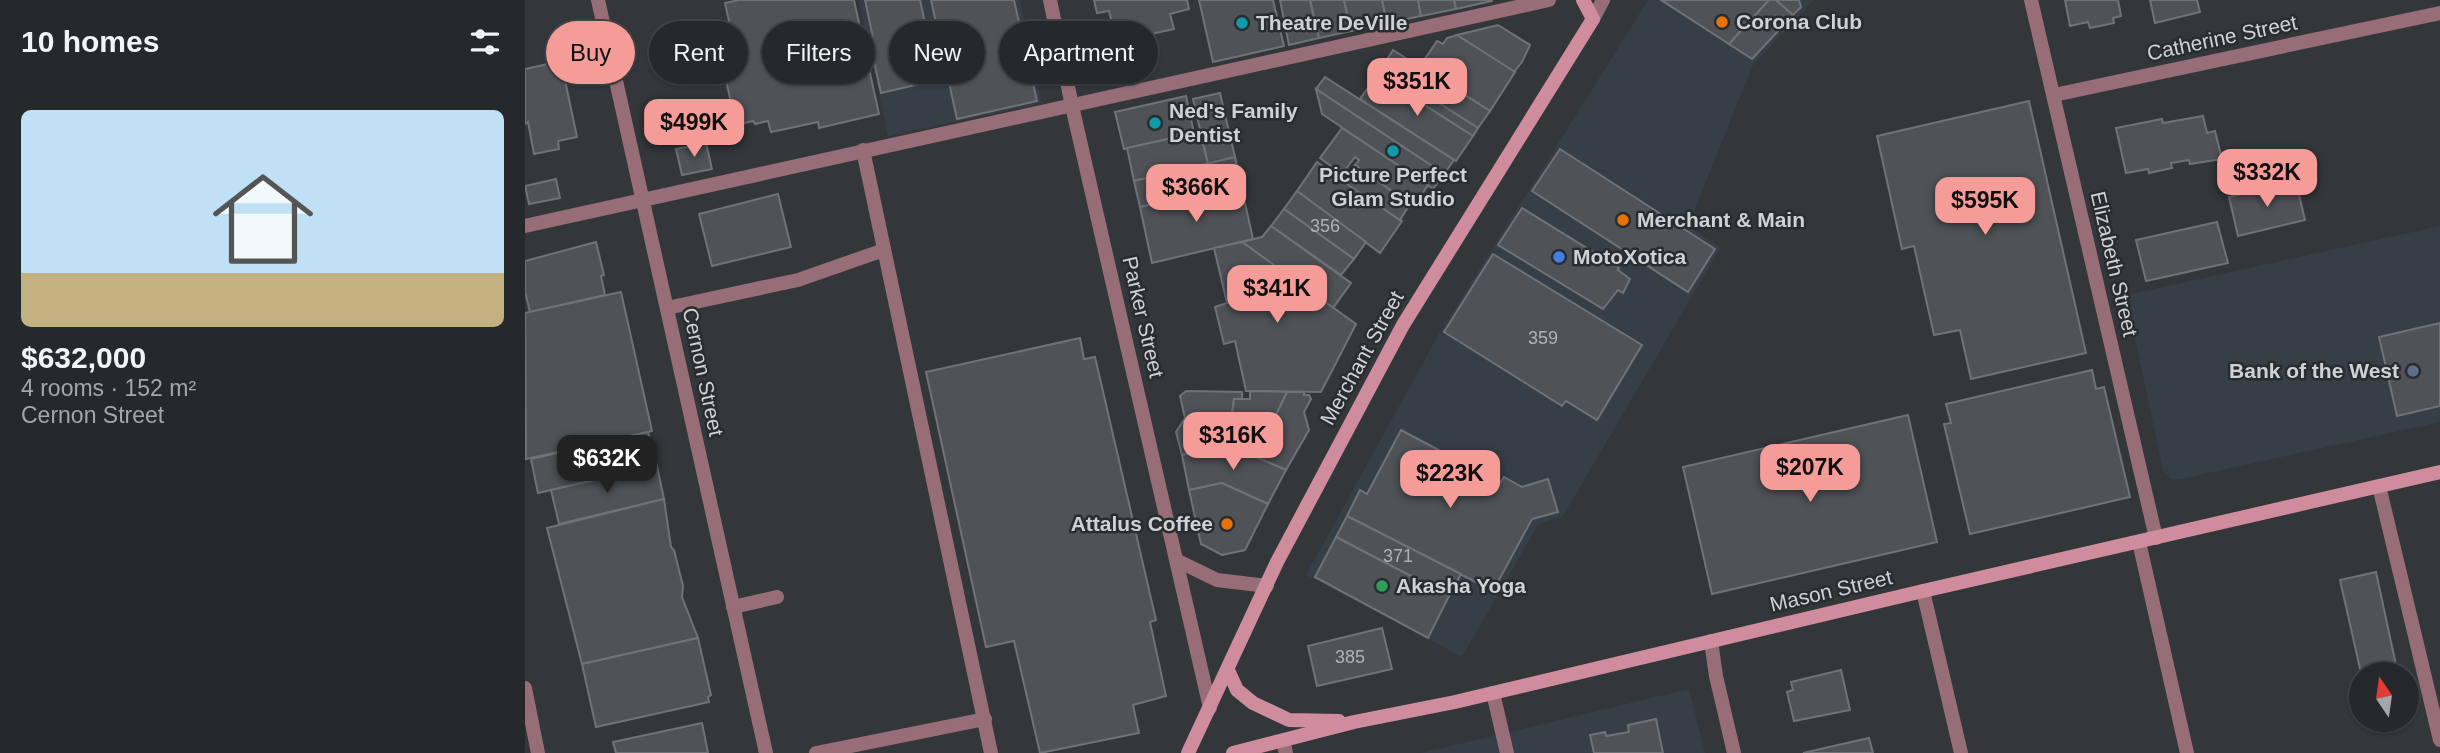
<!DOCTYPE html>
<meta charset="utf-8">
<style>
:root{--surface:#26292c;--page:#323538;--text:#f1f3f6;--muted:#a4a6a9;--line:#424548;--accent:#f59b98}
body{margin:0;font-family:Helvetica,sans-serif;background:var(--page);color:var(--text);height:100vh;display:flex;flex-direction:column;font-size:26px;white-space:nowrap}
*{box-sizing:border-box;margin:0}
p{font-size:23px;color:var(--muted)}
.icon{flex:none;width:38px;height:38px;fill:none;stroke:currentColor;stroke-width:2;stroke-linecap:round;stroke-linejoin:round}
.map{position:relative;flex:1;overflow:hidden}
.sheet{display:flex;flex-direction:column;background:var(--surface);width:525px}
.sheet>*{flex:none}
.banner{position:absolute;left:21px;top:21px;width:665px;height:63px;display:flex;gap:14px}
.needle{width:46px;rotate:347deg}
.fabs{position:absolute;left:1824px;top:662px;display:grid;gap:14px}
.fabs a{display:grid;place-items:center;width:70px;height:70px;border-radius:50%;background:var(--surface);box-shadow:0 2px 5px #0004,0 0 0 2px var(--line);font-size:35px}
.price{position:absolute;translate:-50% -60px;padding:0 16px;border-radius:14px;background:var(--accent);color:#111;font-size:23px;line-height:46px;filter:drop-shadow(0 2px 4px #0008)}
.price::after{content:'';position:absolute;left:50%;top:42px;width:21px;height:16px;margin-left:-10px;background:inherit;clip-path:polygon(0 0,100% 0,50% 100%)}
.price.selected{background:#222;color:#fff}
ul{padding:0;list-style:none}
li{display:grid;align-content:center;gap:14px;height:371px;padding:0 21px}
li+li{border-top:2px solid var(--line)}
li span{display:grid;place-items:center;height:217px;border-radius:10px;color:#555}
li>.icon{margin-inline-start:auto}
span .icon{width:126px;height:126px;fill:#fffc;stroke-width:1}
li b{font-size:30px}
h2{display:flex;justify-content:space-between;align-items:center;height:84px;padding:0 21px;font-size:30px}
.chip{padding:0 24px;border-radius:32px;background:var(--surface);box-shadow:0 2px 5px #0004,0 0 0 2px var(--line);font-size:24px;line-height:63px}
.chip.selected{background:var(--accent);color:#111}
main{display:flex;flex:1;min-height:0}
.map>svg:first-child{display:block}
</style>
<main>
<section class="sheet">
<h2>10 homes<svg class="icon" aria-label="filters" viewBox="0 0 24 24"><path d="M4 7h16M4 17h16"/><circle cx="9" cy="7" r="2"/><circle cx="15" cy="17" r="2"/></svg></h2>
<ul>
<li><span style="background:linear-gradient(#bfe0f5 75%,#c2b280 0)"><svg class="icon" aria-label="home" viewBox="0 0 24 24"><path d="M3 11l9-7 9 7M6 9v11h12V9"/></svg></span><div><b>$632,000</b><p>4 rooms · 152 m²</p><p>Cernon Street</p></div></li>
</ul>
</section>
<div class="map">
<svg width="1915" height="753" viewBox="0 0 1915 753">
<rect width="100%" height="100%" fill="#33373a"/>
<g fill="#363e47">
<path d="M 334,0 L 495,0 L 517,103 L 363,136 Z"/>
<path d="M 1123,0 L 1289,0 L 1228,65 L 1163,226 L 1196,247 L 1038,516 L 1013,525 L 937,657 L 781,575 L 915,332 Z"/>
<path d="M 1915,226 L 1915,422 L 1657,479 L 1646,479 L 1638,471 L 1601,295 Z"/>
<path d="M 1164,689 L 1180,753 L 896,753 Z"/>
</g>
<g fill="#4f5357" stroke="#6f7377" stroke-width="2">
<path d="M 214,0 L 329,0 L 354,114 L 294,128 L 293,122 L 246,132 L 243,121 L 230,124 L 228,121 L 211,125 L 198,67 L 213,63 L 200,3 Z"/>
<path d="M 340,0 L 395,0 L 405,46 L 407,46 L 416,79 L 356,93 L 346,48 L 350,47 Z"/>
<path d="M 406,0 L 489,0 L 512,101 L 432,119 Z"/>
<path d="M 569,0 L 662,0 L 664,9 L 645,14 L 649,29 L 608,38 L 605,23 L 588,27 L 584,11 L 572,13 Z"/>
<path d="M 674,0 L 748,0 L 759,46 L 688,62 Z"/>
<path d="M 755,0 L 785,0 L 794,38 L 764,45 Z"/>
<path d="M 785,0 L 819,0 L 826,31 L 794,38 Z"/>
<path d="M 819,0 L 857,0 L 862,23 L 826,31 Z"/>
<path d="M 857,0 L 893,0 L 896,16 L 862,23 Z"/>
<path d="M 893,0 L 929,0 L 931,9 L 896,16 Z"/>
<path d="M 929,0 L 967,0 L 967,1 L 931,9 Z"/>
<path d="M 1136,0 L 1244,0 L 1204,44 Z"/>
<path d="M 1244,0 L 1251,0 L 1268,15 L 1227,59 L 1204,44 Z"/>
<path d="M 1251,0 L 1274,0 L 1276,7 L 1268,15 Z"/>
<path d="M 1540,0 L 1593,0 L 1596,16 L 1588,18 L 1589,23 L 1565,28 L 1563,22 L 1545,26 Z"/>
<path d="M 1625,0 L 1672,0 L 1675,12 L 1630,23 Z"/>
<path d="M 973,25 L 1005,45 L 997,62 L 989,72 L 932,35 Z"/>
<path d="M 932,35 L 990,72 L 965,111 L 895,66 L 912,41 L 918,44 L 922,38 Z"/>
<path d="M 868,50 L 965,111 L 953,128 L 857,67 Z"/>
<path d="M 36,61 L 52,137 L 33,141 L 34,149 L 9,154 L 3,122 L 0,124 L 0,69 Z"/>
<path d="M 857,67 L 953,128 L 948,136 L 852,75 Z"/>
<path d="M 852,75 L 948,136 L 931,161 L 835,99 Z"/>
<path d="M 800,77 L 929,160 L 919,174 L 791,89 Z"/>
<path d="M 791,89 L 919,174 L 908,189 L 797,114 Z"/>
<path d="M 695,93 L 710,157 L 683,164 L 668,99 Z"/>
<path d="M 661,96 L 669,133 L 599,149 L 590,112 Z"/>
<path d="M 1504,101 L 1561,353 L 1446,379 L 1435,330 L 1409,335 L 1389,246 L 1377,249 L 1352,136 Z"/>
<path d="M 1678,116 L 1682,133 L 1690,131 L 1697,159 L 1665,164 L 1664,160 L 1646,163 L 1647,168 L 1624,173 L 1623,169 L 1601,173 L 1591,128 L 1637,119 L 1638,123 Z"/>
<path d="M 817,128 L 903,185 L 892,202 L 889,199 L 885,204 L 830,165 L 834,160 L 830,157 L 817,174 L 795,158 Z"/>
<path d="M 675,132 L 683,164 L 609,181 L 602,148 Z"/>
<path d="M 181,143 L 187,169 L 157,175 L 151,149 Z"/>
<path d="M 1035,149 L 1190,249 L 1163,292 L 1007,191 Z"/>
<path d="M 710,157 L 716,185 L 615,207 L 609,181 Z"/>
<path d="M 792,162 L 877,221 L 855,253 L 772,191 Z"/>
<path d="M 830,165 L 885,204 L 875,220 L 819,182 Z"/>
<path d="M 31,179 L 35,198 L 4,204 L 0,186 Z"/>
<path d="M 1771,182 L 1780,220 L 1713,236 L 1704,197 Z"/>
<path d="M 716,185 L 728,239 L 627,263 L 615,207 Z"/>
<path d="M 772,191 L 841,242 L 829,259 L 759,209 Z"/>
<path d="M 253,194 L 266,247 L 187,266 L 174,214 Z"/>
<path d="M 997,208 L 1094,268 L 1093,270 L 1105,279 L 1098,293 L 1093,290 L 1078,309 L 973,245 Z"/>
<path d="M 759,209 L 829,259 L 816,275 L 746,226 Z"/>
<path d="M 1692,222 L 1703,263 L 1621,281 L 1611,240 Z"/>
<path d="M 746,226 L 826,283 L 808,308 L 717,242 L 737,237 Z"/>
<path d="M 71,242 L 79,275 L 76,276 L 80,295 L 5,312 L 0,292 L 0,261 Z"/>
<path d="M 717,242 L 831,324 L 796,392 L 721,391 L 710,341 L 699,344 L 690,307 L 702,303 L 689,248 Z"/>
<path d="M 968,254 L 1117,345 L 1072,420 L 1041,401 L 1037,406 L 919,332 Z"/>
<path d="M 96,292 L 127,431 L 1,459 L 0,313 Z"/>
<path d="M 1915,323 L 1915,406 L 1872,416 L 1854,337 Z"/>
<path d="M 555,338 L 559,359 L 570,357 L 631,620 L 625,622 L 641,696 L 608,705 L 614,733 L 515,753 L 489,641 L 461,647 L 401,372 Z"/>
<path d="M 1567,370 L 1571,389 L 1579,387 L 1605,497 L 1445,534 L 1419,424 L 1426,423 L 1421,404 Z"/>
<path d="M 661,391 L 717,392 L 717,399 L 709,399 L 703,445 L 657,455 L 651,432 L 660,418 L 655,396 Z"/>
<path d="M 725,391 L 762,392 L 731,457 L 703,445 L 709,399 L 725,399 Z"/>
<path d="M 762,392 L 779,392 L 779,395 L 784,395 L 786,399 L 779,412 L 784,430 L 761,470 L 731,457 Z"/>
<path d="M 1383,415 L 1412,542 L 1187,594 L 1158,467 Z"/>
<path d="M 876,430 L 975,483 L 979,477 L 997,487 L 1023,479 L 1033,512 L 1007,519 L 968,591 L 822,516 L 835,490 L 842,494 Z"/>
<path d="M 123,432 L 132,466 L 13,493 L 6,459 Z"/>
<path d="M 703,445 L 761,470 L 743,504 L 697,483 L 664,490 L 657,455 Z"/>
<path d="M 132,466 L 139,499 L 34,524 L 26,490 Z"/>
<path d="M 697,483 L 743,504 L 720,550 L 697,555 L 676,544 L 664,490 Z"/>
<path d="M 139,499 L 146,547 L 149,550 L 158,586 L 157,597 L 173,638 L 57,664 L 22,528 Z"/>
<path d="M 822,516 L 936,574 L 924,596 L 811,537 Z"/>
<path d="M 811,537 L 924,596 L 903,638 L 790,577 Z"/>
<path d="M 1851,572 L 1871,665 L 1836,673 L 1815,580 Z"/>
<path d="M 857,628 L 867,669 L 792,686 L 783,646 Z"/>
<path d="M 173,638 L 186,695 L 183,697 L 184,702 L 71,727 L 57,664 Z"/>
<path d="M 1316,670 L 1325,710 L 1269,721 L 1262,692 L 1268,690 L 1266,682 Z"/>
<path d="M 1131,719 L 1138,753 L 1069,753 L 1065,735 L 1080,732 L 1081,736 L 1104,732 L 1103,725 Z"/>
<path d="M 177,723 L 183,753 L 91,753 L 88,742 Z"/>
<path d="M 1344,738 L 1348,753 L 1278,753 Z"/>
</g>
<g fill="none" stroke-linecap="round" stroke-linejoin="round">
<g stroke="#976e78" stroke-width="14">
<path d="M 338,150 L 466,753"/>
<path d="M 0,226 L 1024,0"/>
<path d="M 142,308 L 273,280 L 359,250"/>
<path d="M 1854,486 L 1915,740"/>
<path d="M 1398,591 L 1436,753"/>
<path d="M 208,607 L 252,597"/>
<path d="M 0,688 L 13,753"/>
<path d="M 968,693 L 982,753"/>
<path d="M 291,753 L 460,719"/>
</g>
<g stroke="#976e78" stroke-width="14">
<path d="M 73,0 L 241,753"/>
<path d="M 525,0 L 547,106 L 685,708"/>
<path d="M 1506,0 L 1631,538"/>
<path d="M 1068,19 L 1078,0"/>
<path d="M 1529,95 L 1915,13"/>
<path d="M 1614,542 L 1662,753"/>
<path d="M 653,561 L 692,580 L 742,586"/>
<path d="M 1186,641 L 1191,676 L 1209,753"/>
<path d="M 758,741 L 761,753"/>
</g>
<g stroke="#ce8c9d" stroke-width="14">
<path d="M 703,670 L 712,690 L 728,703 L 764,720 L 814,721"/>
<path d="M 663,753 L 752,562 L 878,325 L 1068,19 L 1058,0"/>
<path d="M 708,753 L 829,722 L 930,702 L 1398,591 L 1915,472"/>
</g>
</g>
<g fill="#e8710a" stroke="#292d30" stroke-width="2.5">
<circle cx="1197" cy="22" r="7"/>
<circle cx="1098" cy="220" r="7"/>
<circle cx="702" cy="524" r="7"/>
</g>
<g fill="#0f9aa8" stroke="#292d30" stroke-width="2.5">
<circle cx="717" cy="23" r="7"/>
<circle cx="630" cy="123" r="7"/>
<circle cx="868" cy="151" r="7"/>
</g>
<circle fill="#3f7fe0" stroke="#292d30" stroke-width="2.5" cx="1034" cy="257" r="7"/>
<circle fill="#5c6f8a" stroke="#292d30" stroke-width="2.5" cx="1888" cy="371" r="7"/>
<circle fill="#2e9e5b" stroke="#292d30" stroke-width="2.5" cx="857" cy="586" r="7"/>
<g text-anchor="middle" stroke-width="5" stroke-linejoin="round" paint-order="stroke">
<g font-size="18" fill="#afb2b5">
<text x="800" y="232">356</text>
<text x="1018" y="344">359</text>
<text x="873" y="562">371</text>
<text x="825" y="663">385</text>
</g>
<g font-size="21" font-weight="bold" fill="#cfd2d4" stroke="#292d30" text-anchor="start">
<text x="1211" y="29">Corona Club</text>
<text x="731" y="30">Theatre DeVille</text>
<text x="644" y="118">Ned's Family<tspan x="644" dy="24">Dentist</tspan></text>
<text x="868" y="182" text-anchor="middle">Picture Perfect<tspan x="868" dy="24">Glam Studio</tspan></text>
<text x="1112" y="227">Merchant &amp; Main</text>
<text x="1048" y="264">MotoXotica</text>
<text x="1874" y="378" text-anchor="end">Bank of the West</text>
<text x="688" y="531" text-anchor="end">Attalus Coffee</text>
<text x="871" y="593">Akasha Yoga</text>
</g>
<g font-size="21" fill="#cfd2d4" stroke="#292d30">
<text transform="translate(1697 38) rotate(-12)" y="7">Catherine Street</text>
<text transform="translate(1589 264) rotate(77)" y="7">Elizabeth Street</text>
<text transform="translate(618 317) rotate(77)" y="7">Parker Street</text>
<text transform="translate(837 358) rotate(-61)" y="7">Merchant Street</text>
<text transform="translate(178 372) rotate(78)" y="7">Cernon Street</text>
<text transform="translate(1306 591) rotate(-13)" y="7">Mason Street</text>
</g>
</g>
</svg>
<div class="fabs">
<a><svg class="needle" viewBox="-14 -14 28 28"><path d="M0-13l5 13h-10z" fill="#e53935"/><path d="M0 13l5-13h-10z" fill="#a4a6a9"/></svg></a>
</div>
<b class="price" style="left:892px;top:118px">$351K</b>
<b class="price" style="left:169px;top:159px">$499K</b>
<b class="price" style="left:1742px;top:209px">$332K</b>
<b class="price" style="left:671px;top:224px">$366K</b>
<b class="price" style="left:1460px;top:237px">$595K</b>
<b class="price" style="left:752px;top:325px">$341K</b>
<b class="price" style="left:708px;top:472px">$316K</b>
<b class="price selected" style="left:82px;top:495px">$632K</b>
<b class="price" style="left:1285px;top:504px">$207K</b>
<b class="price" style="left:925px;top:510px">$223K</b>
<div class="banner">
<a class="chip selected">Buy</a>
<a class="chip">Rent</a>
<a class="chip">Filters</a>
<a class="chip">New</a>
<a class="chip">Apartment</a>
</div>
</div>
</main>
